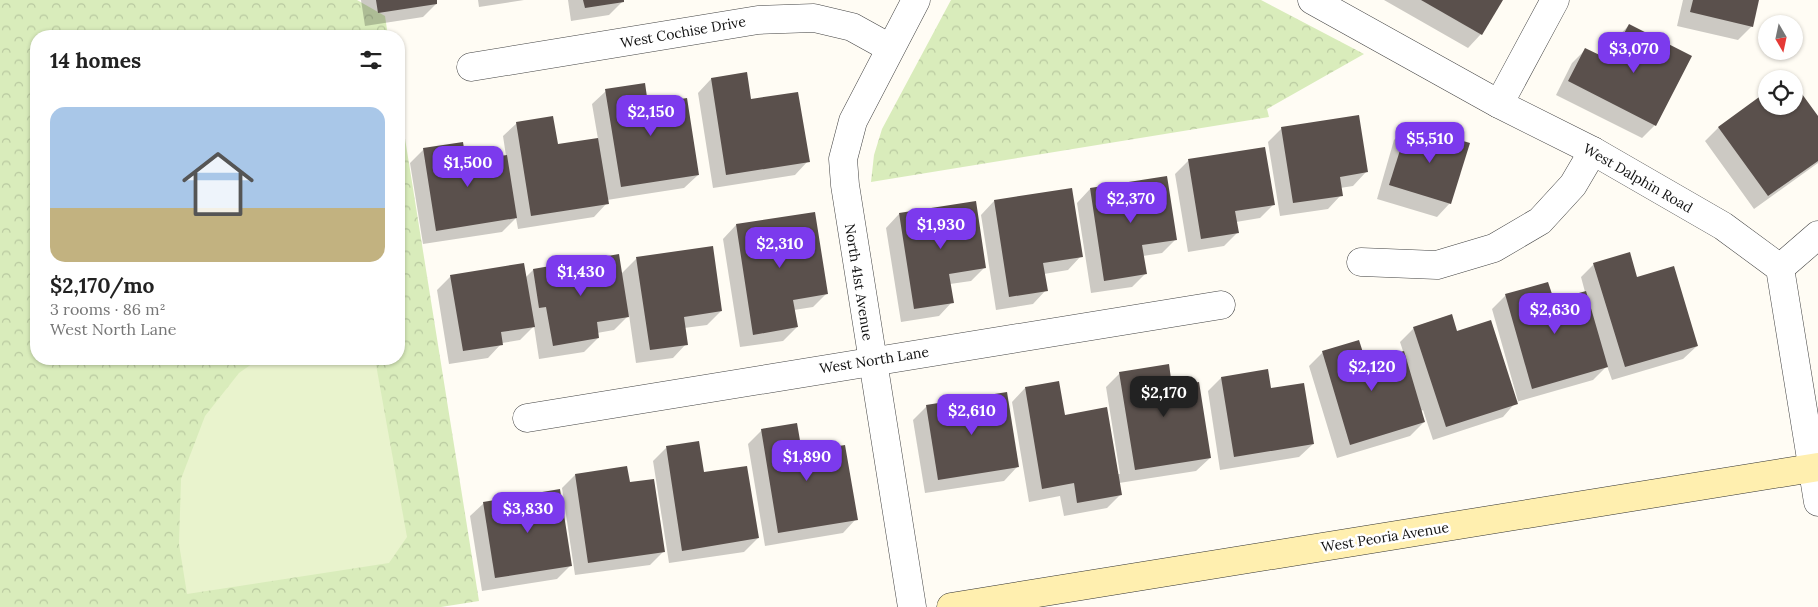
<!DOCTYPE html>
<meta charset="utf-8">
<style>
:root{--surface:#fff;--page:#f6f6f6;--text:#222;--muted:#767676;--line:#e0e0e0;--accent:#7c3aed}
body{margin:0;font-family:Lora,serif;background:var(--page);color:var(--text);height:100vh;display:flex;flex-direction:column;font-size:19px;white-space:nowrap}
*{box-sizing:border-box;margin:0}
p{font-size:16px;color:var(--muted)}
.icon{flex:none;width:28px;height:28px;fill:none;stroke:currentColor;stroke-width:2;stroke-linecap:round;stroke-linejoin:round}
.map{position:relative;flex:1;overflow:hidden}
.drawer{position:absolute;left:30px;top:30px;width:375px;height:335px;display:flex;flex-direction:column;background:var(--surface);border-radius:20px;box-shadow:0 1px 4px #0004}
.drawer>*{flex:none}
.needle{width:32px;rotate:171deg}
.fabs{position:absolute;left:1758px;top:15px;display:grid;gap:10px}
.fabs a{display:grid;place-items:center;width:45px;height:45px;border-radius:50%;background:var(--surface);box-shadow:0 1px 4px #0004;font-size:25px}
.price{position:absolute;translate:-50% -42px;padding:0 11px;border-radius:10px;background:var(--accent);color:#fff;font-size:16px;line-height:32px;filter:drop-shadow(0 1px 2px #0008)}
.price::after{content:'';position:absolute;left:50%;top:30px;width:15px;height:11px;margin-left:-8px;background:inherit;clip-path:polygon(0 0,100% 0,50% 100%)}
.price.selected{background:#222;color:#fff}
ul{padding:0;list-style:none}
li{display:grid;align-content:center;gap:10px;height:265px;padding:0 20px}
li+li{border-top:1px solid var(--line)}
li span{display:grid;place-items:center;height:155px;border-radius:15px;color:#555}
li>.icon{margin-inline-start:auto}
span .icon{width:90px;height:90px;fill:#fffc;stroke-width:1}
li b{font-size:21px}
h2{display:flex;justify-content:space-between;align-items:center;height:60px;padding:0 20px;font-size:21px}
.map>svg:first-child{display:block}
</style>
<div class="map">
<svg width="1818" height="607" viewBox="0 0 1818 607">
<defs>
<pattern id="park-crowns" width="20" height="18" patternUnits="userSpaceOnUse" patternTransform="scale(1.25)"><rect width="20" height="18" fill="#d9ecbb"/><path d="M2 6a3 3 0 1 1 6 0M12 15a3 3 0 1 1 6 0" fill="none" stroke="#b9c9a0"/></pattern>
</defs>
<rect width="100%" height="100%" fill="#fffcf4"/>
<g fill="url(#park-crowns)">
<path d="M 0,0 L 357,0 L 385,16 L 388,36 L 36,36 L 36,359 L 399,359 L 399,101 L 479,601 L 441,607 L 0,607 Z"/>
<path d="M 951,0 L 1261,0 L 1364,54 L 1267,109 L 1269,117 L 871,182 L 874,155 L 882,129 Z"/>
</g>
<path fill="#e9f3cd" d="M 259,359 L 375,359 L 407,537 L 389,563 L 187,594 L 179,544 L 181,479 L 205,416 L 239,373 Z"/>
<g fill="#0003">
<path d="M 361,0 L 436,0 L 436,4 L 423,17 L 365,26 Z"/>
<path d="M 478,0 L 524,0 L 479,7 Z"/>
<path d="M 568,0 L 623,0 L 623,1 L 609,15 L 571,21 Z"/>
<path d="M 1384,0 L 1501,0 L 1481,34 L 1468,48 Z"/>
<path d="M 1683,0 L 1758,0 L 1752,26 L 1738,40 L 1677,26 Z"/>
<path d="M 1629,25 L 1655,125 L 1642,138 L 1556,95 L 1572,63 L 1585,50 L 1605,59 L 1616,39 Z"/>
<path d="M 746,74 L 750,101 L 808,161 L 795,175 L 713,188 L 698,93 L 711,79 Z"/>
<path d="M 1794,85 L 1818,119 L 1818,163 L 1754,209 L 1705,141 L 1718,128 L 1766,94 L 1766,106 L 1794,106 Z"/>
<path d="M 606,91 L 647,105 L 698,175 L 684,188 L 607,200 L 607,203 L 594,217 L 518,229 L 516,218 L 502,232 L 423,244 L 410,163 L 424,149 L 465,163 L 506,156 L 503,136 L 517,123 L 557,146 L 598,139 L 592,104 Z"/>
<path d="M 1408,126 L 1450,203 L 1437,217 L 1377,199 L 1394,140 Z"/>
<path d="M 1282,128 L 1366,172 L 1353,186 L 1340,188 L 1341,195 L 1328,209 L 1280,216 L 1268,142 Z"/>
<path d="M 1189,160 L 1273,205 L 1260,218 L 1236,222 L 1237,233 L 1224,246 L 1188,252 L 1175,174 Z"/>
<path d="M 1071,189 L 1081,256 L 1068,270 L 1044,274 L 1046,290 L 1033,304 L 996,310 L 981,215 L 994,201 Z"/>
<path d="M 1090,189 L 1175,240 L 1162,253 L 1143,256 L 1146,273 L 1132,287 L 1091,293 L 1077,203 Z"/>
<path d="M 814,213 L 826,294 L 813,307 L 794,310 L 797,327 L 783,341 L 740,347 L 723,239 L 736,225 Z"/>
<path d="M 899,214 L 985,267 L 971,281 L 950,284 L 952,302 L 939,316 L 901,322 L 886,228 Z"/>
<path d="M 636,259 L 721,311 L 707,325 L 684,328 L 686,344 L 673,358 L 636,363 L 629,315 L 614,330 L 597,333 L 598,338 L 584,352 L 539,359 L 534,326 L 520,340 L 502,343 L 488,358 L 449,364 L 437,290 L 451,276 L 525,278 L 533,270 L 621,274 Z"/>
<path d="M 1594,264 L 1636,279 L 1697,346 L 1683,359 L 1612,380 L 1607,366 L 1593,380 L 1516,402 L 1503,417 L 1433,440 L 1423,410 L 1421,411 L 1424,422 L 1410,436 L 1337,458 L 1309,366 L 1323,352 L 1365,364 L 1403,351 L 1400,342 L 1414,328 L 1457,333 L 1516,402 L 1518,401 L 1492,309 L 1506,295 L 1553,302 L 1585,292 L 1581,277 Z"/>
<path d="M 1120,373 L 1171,387 L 1210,458 L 1196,471 L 1119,483 L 1121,494 L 1107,508 L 1064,516 L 1060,496 L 1029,502 L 1012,402 L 1025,388 L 1064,416 L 1117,474 L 1120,474 L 1106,387 Z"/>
<path d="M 1221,378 L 1270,390 L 1313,444 L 1299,457 L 1220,470 L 1208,391 Z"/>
<path d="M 927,406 L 1017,467 L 1004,481 L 925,493 L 913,420 Z"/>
<path d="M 762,430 L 800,454 L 856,519 L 843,533 L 765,546 L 748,444 Z"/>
<path d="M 666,448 L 703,474 L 758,538 L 744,552 L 669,563 L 653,461 Z"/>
<path d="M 575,475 L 629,484 L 664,551 L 650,565 L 575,575 L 562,488 Z"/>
<path d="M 484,503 L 571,565 L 557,579 L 482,591 L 470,516 Z"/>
</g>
<g fill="#5a504c">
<path d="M 376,0 L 437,0 L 437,4 L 378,13 Z"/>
<path d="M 583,0 L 624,0 L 624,2 L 585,8 Z"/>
<path d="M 1421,0 L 1503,0 L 1482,35 Z"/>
<path d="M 1693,0 L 1759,0 L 1753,27 L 1690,12 Z"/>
<path d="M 1629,24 L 1692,56 L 1656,126 L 1568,81 L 1585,48 L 1610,60 Z"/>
<path d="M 747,72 L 751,99 L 798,92 L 810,162 L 726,175 L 711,78 Z"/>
<path d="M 645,83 L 648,104 L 687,98 L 699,175 L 621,187 L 605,89 Z"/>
<path d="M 1794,83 L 1818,116 L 1818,161 L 1768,196 L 1718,127 L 1766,92 L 1766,106 L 1794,106 Z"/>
<path d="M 1359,115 L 1368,172 L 1340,177 L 1343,196 L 1293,203 L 1281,127 Z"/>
<path d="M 553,116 L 558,144 L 598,138 L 609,204 L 531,216 L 516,122 Z"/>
<path d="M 1408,125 L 1470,143 L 1451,204 L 1389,185 Z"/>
<path d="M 463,142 L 466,161 L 507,155 L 517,218 L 436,231 L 423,148 Z"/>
<path d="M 1265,147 L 1275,205 L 1235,211 L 1239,233 L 1201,239 L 1188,159 Z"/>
<path d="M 1167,176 L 1177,240 L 1142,245 L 1147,274 L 1104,281 L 1090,188 Z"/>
<path d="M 1072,188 L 1083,257 L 1043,263 L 1048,291 L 1009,297 L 994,200 Z"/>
<path d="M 976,201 L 986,268 L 949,274 L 954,303 L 914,309 L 899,213 Z"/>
<path d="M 815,212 L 828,294 L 793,300 L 798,327 L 753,335 L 736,224 Z"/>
<path d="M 713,246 L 722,311 L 684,317 L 688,345 L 650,350 L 636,257 Z"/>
<path d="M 1630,252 L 1637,277 L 1674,266 L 1698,346 L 1625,367 L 1593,263 Z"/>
<path d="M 619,254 L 629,317 L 597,322 L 599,338 L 553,346 L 546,307 L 539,308 L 533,269 Z"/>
<path d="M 524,263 L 535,327 L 501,332 L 503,345 L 463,351 L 450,275 Z"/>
<path d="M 1548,282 L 1554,300 L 1586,291 L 1608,367 L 1532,389 L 1505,294 Z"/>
<path d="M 1452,314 L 1457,331 L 1491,320 L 1518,404 L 1446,427 L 1413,327 Z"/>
<path d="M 1359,340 L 1366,362 L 1404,351 L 1425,422 L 1350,445 L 1322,351 Z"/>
<path d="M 1169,364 L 1172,386 L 1199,382 L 1211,458 L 1135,470 L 1119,372 Z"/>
<path d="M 1268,369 L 1271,388 L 1304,383 L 1314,444 L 1234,457 L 1221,377 Z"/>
<path d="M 1059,381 L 1065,415 L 1107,407 L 1122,495 L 1077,503 L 1074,483 L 1042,489 L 1025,387 Z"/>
<path d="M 1007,392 L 1019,467 L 938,480 L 926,405 Z"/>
<path d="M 797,423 L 802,452 L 845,445 L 858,520 L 778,533 L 761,429 Z"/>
<path d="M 699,441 L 704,472 L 747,466 L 759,538 L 682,551 L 666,446 Z"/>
<path d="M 627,466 L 630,482 L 654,479 L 665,552 L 588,563 L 575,474 Z"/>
<path d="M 560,489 L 572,566 L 495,578 L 483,502 Z"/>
</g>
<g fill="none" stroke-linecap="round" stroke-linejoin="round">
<defs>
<g id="minor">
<path d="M 1312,0 L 1499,104 L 1593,151 L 1723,226 L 1780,268 L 1818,502"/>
<path d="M 471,67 L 758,20 L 814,18 L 852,27 L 890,48"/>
<path d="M 1499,104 L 1555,0"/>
<path d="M 1361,262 L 1437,265 L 1494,248 L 1540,221 L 1573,185 L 1593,151"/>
<path d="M 1780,268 L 1818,235"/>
<path d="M 527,418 L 1221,305"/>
<path d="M 912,607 L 845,185 L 843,159 L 853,121 L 916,0"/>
</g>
<path id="secondary" d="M 951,607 L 1818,467"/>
</defs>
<use href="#minor" stroke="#434343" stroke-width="29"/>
<use href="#secondary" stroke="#323232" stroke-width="29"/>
<use href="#minor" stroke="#fff" stroke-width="28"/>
<use href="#secondary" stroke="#ffefaf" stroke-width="28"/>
</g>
<g text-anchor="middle" stroke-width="5" stroke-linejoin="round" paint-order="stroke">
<g font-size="14" fill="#101010" stroke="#fff">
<text transform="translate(683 32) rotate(-10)" y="5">West Cochise Drive</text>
<text transform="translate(1638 178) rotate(30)" y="5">West Dalphin Road</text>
<text transform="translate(859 282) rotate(81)" y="5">North 41st Avenue</text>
<text transform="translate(874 360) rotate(-9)" y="5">West North Lane</text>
<text transform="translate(1385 537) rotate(-9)" y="5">West Peoria Avenue</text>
</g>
</g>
</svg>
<div class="fabs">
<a><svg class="needle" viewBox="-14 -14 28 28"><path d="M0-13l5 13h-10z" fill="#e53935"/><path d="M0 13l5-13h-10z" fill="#767676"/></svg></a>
<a><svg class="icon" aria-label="locate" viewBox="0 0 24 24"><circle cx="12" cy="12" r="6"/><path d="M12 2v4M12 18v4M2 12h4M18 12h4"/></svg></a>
</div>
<b class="price" style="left:1634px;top:74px">$3,070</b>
<b class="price" style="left:651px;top:137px">$2,150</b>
<b class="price" style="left:1430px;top:164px">$5,510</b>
<b class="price" style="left:468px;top:188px">$1,500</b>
<b class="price" style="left:1131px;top:224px">$2,370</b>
<b class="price" style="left:941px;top:250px">$1,930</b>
<b class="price" style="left:780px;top:269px">$2,310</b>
<b class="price" style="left:581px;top:297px">$1,430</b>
<b class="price" style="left:1555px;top:335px">$2,630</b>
<b class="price" style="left:1372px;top:392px">$2,120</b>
<b class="price selected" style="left:1164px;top:418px">$2,170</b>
<b class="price" style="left:972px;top:436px">$2,610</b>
<b class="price" style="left:807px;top:482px">$1,890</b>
<b class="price" style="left:528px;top:534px">$3,830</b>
<section class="drawer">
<h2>14 homes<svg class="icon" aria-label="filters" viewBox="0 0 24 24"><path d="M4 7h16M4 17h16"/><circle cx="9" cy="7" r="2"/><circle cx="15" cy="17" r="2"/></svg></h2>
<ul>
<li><span style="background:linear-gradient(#a9c7e8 65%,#c2b280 0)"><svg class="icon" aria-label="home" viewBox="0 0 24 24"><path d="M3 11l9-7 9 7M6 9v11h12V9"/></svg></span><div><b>$2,170/mo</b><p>3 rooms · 86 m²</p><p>West North Lane</p></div></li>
</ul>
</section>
</div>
